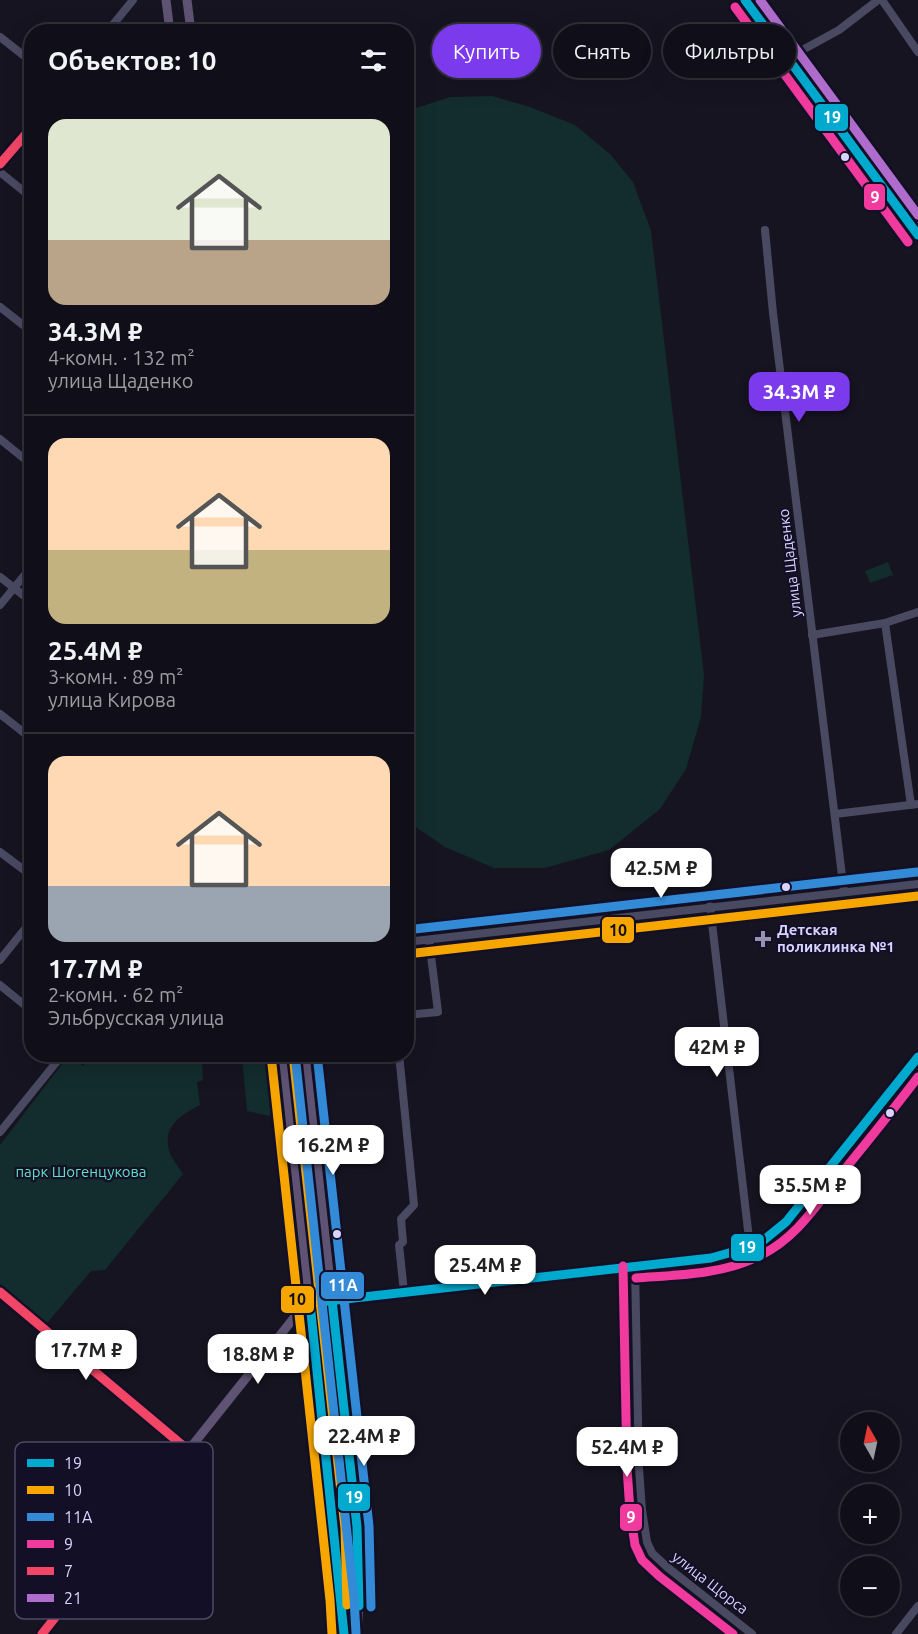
<!DOCTYPE html>
<html lang="ru">
<meta charset="utf-8">
<style>
:root{--surface:#100f19;--page:#191822;--text:#f1f3f6;--muted:#9c9ca2;--line:#302f38;--accent:#7c3aed}
body{margin:0;font-family:Ubuntu,sans-serif;background:var(--page);color:var(--text);height:100vh;display:flex;flex-direction:column;font-size:22px;white-space:nowrap}
*{box-sizing:border-box;margin:0}
p{font-size:20px;color:var(--muted)}
.icon{flex:none;width:33px;height:33px;fill:none;stroke:currentColor;stroke-width:2;stroke-linecap:round;stroke-linejoin:round}
.map{position:relative;flex:1;overflow:hidden}
.drawer{position:absolute;left:24px;top:24px;width:390px;height:1038px;display:flex;flex-direction:column;background:var(--surface);border-radius:24px;box-shadow:0 6px 24px #0002,0 0 0 2px var(--line)}
.drawer>*{flex:none}
.hud{position:absolute;left:432px;top:24px;width:396px;height:54px;display:flex;gap:12px}
.needle{width:39px;rotate:351deg}
.controls{position:absolute;left:840px;top:1412px;display:grid;gap:12px}
.controls a{display:grid;place-items:center;width:60px;height:60px;border-radius:50%;background:var(--surface);box-shadow:0 6px 24px #0002,0 0 0 2px var(--line);font-size:30px}
.price{position:absolute;translate:-50% -51px;padding:0 14px;border-radius:12px;background:#fff;color:#222;font-size:20px;line-height:39px;filter:drop-shadow(0 2px 3px #0008)}
.price::after{content:'';position:absolute;left:50%;top:36px;width:18px;height:14px;margin-left:-9px;background:inherit;clip-path:polygon(0 0,100% 0,50% 100%)}
.price.active{background:var(--accent);color:#fff}
ul{padding:0;list-style:none}
li{display:grid;align-content:center;gap:12px;height:318px;padding:0 24px}
li+li{border-top:2px solid var(--line)}
li span{display:grid;place-items:center;height:186px;border-radius:18px;color:#555}
li>.icon{margin-inline-start:auto}
span .icon{width:108px;height:108px;fill:#fffc;stroke-width:1}
li b{font-size:26px}
h2{display:flex;justify-content:space-between;align-items:center;height:72px;padding:0 24px;font-size:26px}
.chip{padding:0 21px;border-radius:27px;background:var(--surface);box-shadow:0 6px 24px #0002,0 0 0 2px var(--line);font-size:21px;line-height:54px}
.chip.active{background:var(--accent);color:#fff}
.map>svg:first-child{display:block}
</style>
<div class="map">
<svg width="918" height="1634" viewBox="0 0 918 1634">
<rect width="100%" height="100%" fill="#161421"/>
<g fill="#132c2d">
<path d="M 492,96 L 530,107 L 575,125 L 610,154 L 633,182 L 651,231 L 704,675 L 701,717 L 686,769 L 660,809 L 609,850 L 545,868 L 494,868 L 445,847 L 407,821 L 407,111 L 450,97 Z"/>
<path d="M 888,562 L 893,575 L 870,583 L 865,571 Z"/>
<path d="M 69,1055 L 83,1066 L 91,1055 L 276,1055 L 284,1119 L 247,1111 L 242,1059 L 202,1063 L 203,1080 L 197,1082 L 200,1105 C 180,1115 161,1128 170,1153 C 173,1161 179,1167 183,1174 L 105,1270 L 91,1271 L 47,1323 L 0,1284 L 0,1145 Z"/>
<path d="M 288,1055 L 299,1055 L 326,1287 L 325,1291 L 316,1292 L 313,1289 Z"/>
<path d="M 322,1312 L 328,1314 L 345,1462 L 340,1467 L 334,1463 L 318,1318 Z"/>
</g>
<g fill="none" stroke-linecap="round" stroke-linejoin="round">
<g stroke="#4a4962" stroke-width="8">
<path d="M 882,0 L 918,52"/>
<path d="M 107,32 L 133,0"/>
<path d="M 0,37 L 32,62"/>
<path d="M 795,54 L 839,30 L 878,0"/>
<path d="M 0,164 L 32,126"/>
<path d="M 0,172 L 32,198"/>
<path d="M 765,230 L 773,313 L 844,892"/>
<path d="M 0,307 L 32,332"/>
<path d="M 0,439 L 32,465"/>
<path d="M 0,577 L 32,602"/>
<path d="M 0,605 L 32,566"/>
<path d="M 885,623 L 911,805"/>
<path d="M 812,635 L 885,623 L 918,612"/>
<path d="M 0,714 L 32,739"/>
<path d="M 835,814 L 918,804"/>
<path d="M 0,852 L 32,876"/>
<path d="M 710,906 L 750,1247"/>
<path d="M 406,942 L 918,884"/>
<path d="M 0,960 L 32,920"/>
<path d="M 0,985 L 32,1011"/>
<path d="M 406,1015 L 438,1012 L 429,940"/>
<path d="M 399,1054 L 414,1205 L 401,1219 L 403,1242 L 399,1245 L 404,1292"/>
<path d="M 0,1132 L 63,1054"/>
<path d="M 635,1266 L 639,1468 L 642,1510 L 647,1542 L 652,1553 L 667,1567 L 752,1634"/>
<path d="M 0,1292 L 188,1450"/>
<path d="M 896,1634 L 918,1606"/>
</g>
<g stroke="#5e5373" stroke-width="9">
<path d="M 166,0 L 170,32"/>
<path d="M 187,0 L 191,32"/>
<path d="M 745,0 L 918,235"/>
<path d="M 755,0 L 918,221"/>
<path d="M 283,1054 L 342,1599 L 344,1634"/>
<path d="M 305,1054 L 357,1527 L 360,1588 L 357,1634"/>
<path d="M 42,1634 L 297,1314 L 310,1303 L 711,1258 L 750,1247 L 764,1240 L 786,1222 L 918,1057"/>
</g>
<defs>
<g id="bus-1">
<path d="M 745,0 L 918,235"/>
<path d="M 332,1300 L 357,1527 L 359,1606"/>
<path d="M 344,1634 L 310,1303 L 711,1258 L 750,1247 L 764,1240 L 786,1222 L 918,1057"/>
</g>
<g id="bus-2">
<path d="M 407,954 L 918,896"/>
<path d="M 271,1055 L 330,1600 L 332,1634"/>
<path d="M 293,1055 L 345,1528 L 347,1605"/>
</g>
<g id="bus-3">
<path d="M 406,930 L 917,872"/>
<path d="M 295,1054 L 354,1598 L 356,1633"/>
<path d="M 317,1054 L 369,1526 L 371,1607"/>
</g>
<g id="bus-4">
<path d="M 735,7 L 908,242"/>
<path d="M 623,1266 L 627,1468 L 630,1511 L 635,1545 L 642,1560 L 659,1576 L 733,1634"/>
<path d="M 636,1278 C 676,1275 720,1275 757,1257 C 795,1240 816,1206 841,1174 C 867,1142 893,1110 918,1077"/>
</g>
<g id="bus-5">
<path d="M 0,164 L 32,127"/>
<path d="M 0,1292 L 188,1450"/>
<path d="M 42,1634 L 188,1450"/>
</g>
<path id="bus-6" d="M 760,0 L 918,215"/>
</defs>
<use href="#bus-1" stroke="#130f26" stroke-width="14"/>
<use href="#bus-2" stroke="#130f26" stroke-width="14"/>
<use href="#bus-3" stroke="#130f26" stroke-width="14"/>
<use href="#bus-4" stroke="#130f26" stroke-width="14"/>
<use href="#bus-5" stroke="#130f26" stroke-width="14"/>
<use href="#bus-6" stroke="#130f26" stroke-width="14"/>
<use href="#bus-1" stroke="#00a9ce" stroke-width="9"/>
<use href="#bus-2" stroke="#f7a600" stroke-width="9"/>
<use href="#bus-3" stroke="#338bd7" stroke-width="9"/>
<use href="#bus-4" stroke="#f13a9d" stroke-width="9"/>
<use href="#bus-5" stroke="#f34667" stroke-width="9"/>
<use href="#bus-6" stroke="#b06ccc" stroke-width="9"/>
</g>
<g fill="#d9d4ff" stroke="#130f26" stroke-width="2">
<circle cx="845" cy="157" r="5"/>
<circle cx="786" cy="887" r="5"/>
<circle cx="890" cy="1113" r="5"/>
<circle cx="337" cy="1234" r="5"/>
</g>
<path fill="#9591b1" stroke="#130f26" stroke-width="2" d="M760 930h6v6h6v6h-6v6h-6v-6h-6v-6h6z"/>
<g text-anchor="middle" stroke-width="4.5" stroke-linejoin="round" paint-order="stroke">
<g font-size="15" fill="#d9d4ff" stroke="#130f26">
<text transform="translate(790 563) rotate(-97)" y="5">улица Щаденко</text>
<text transform="translate(710 1583) rotate(38)" y="5">улица Щорса</text>
</g>
<g font-size="15" font-weight="bold" fill="#d9d4ff" stroke="#130f26" text-anchor="start">
<text x="777" y="935">Детская<tspan x="777" dy="17">поликлинка №1</tspan></text>
</g>
<g font-size="15" fill="#5fe0c0" stroke="#130f26">
<text x="81" y="1177">парк Шогенцукова</text>
</g>
</g>
<rect x="15" y="1442" width="198" height="177" rx="9" fill="#130f26" stroke="#4e4a67" stroke-width="1.5"/>
<rect x="27" y="1459" width="27" height="8" fill="#00a9ce"/>
<rect x="27" y="1486" width="27" height="8" fill="#f7a600"/>
<rect x="27" y="1513" width="27" height="8" fill="#338bd7"/>
<rect x="27" y="1540" width="27" height="8" fill="#f13a9d"/>
<rect x="27" y="1567" width="27" height="8" fill="#f34667"/>
<rect x="27" y="1594" width="27" height="8" fill="#b06ccc"/>
<g font-size="16" fill="#d9d4ff">
<text x="64" y="1469">19</text>
<text x="64" y="1496">10</text>
<text x="64" y="1523">11А</text>
<text x="64" y="1550">9</text>
<text x="64" y="1577">7</text>
<text x="64" y="1604">21</text>
</g>
<g stroke="#130f26" stroke-width="2">
<rect x="814" y="103" width="35" height="29" rx="6" fill="#00a9ce"/>
<rect x="863" y="183" width="23" height="28" rx="6" fill="#f13a9d"/>
<rect x="601" y="916" width="34" height="28" rx="6" fill="#f7a600"/>
<rect x="730" y="1233" width="35" height="29" rx="6" fill="#00a9ce"/>
<rect x="320" y="1271" width="45" height="29" rx="6" fill="#338bd7"/>
<rect x="280" y="1285" width="35" height="29" rx="6" fill="#f7a600"/>
<rect x="337" y="1483" width="34" height="29" rx="6" fill="#00a9ce"/>
<rect x="619" y="1503" width="24" height="29" rx="6" fill="#f13a9d"/>
</g>
<g font-size="16" text-anchor="middle" font-weight="bold" fill="#fff">
<text x="832" y="123">19</text>
<text x="875" y="203">9</text>
<text x="747" y="1253">19</text>
<text x="343" y="1291">11А</text>
<text x="354" y="1503">19</text>
<text x="631" y="1523">9</text>
</g>
<g font-size="16" text-anchor="middle" font-weight="bold" fill="#111">
<text x="618" y="936">10</text>
<text x="297" y="1305">10</text>
</g>
</svg>
<div class="controls">
<a><svg class="needle" viewBox="-14 -14 28 28"><path d="M0-13l5 13h-10z" fill="#e53935"/><path d="M0 13l5-13h-10z" fill="#9c9ca2"/></svg></a>
<a>+</a>
<a>−</a>
</div>
<b class="price active" style="left:799px;top:423px">34.3M ₽</b>
<b class="price" style="left:661px;top:899px">42.5M ₽</b>
<b class="price" style="left:717px;top:1078px">42M ₽</b>
<b class="price" style="left:333px;top:1176px">16.2M ₽</b>
<b class="price" style="left:810px;top:1216px">35.5M ₽</b>
<b class="price" style="left:485px;top:1296px">25.4M ₽</b>
<b class="price" style="left:86px;top:1381px">17.7M ₽</b>
<b class="price" style="left:258px;top:1385px">18.8M ₽</b>
<b class="price" style="left:364px;top:1467px">22.4M ₽</b>
<b class="price" style="left:627px;top:1478px">52.4M ₽</b>
<div class="hud">
<a class="chip active">Купить</a>
<a class="chip">Снять</a>
<a class="chip">Фильтры</a>
</div>
<section class="drawer">
<h2>Объектов: 10<svg class="icon" aria-label="filters" viewBox="0 0 24 24"><path d="M4 7h16M4 17h16"/><circle cx="9" cy="7" r="2"/><circle cx="15" cy="17" r="2"/></svg></h2>
<ul>
<li><span style="background:linear-gradient(#dfe7d0 65%,#b9a48a 0)"><svg class="icon" aria-label="home" viewBox="0 0 24 24"><path d="M3 11l9-7 9 7M6 9v11h12V9"/></svg></span><div><b>34.3M ₽</b><p>4-комн. · 132 m²</p><p>улица Щаденко</p></div></li>
<li><span style="background:linear-gradient(#ffd9b3 60%,#c2b280 0)"><svg class="icon" aria-label="home" viewBox="0 0 24 24"><path d="M3 11l9-7 9 7M6 9v11h12V9"/></svg></span><div><b>25.4M ₽</b><p>3-комн. · 89 m²</p><p>улица Кирова</p></div></li>
<li><span style="background:linear-gradient(#ffd9b3 70%,#9aa5b1 0)"><svg class="icon" aria-label="home" viewBox="0 0 24 24"><path d="M3 11l9-7 9 7M6 9v11h12V9"/></svg></span><div><b>17.7M ₽</b><p>2-комн. · 62 m²</p><p>Эльбрусская улица</p></div></li>
</ul>
</section>
</div>
